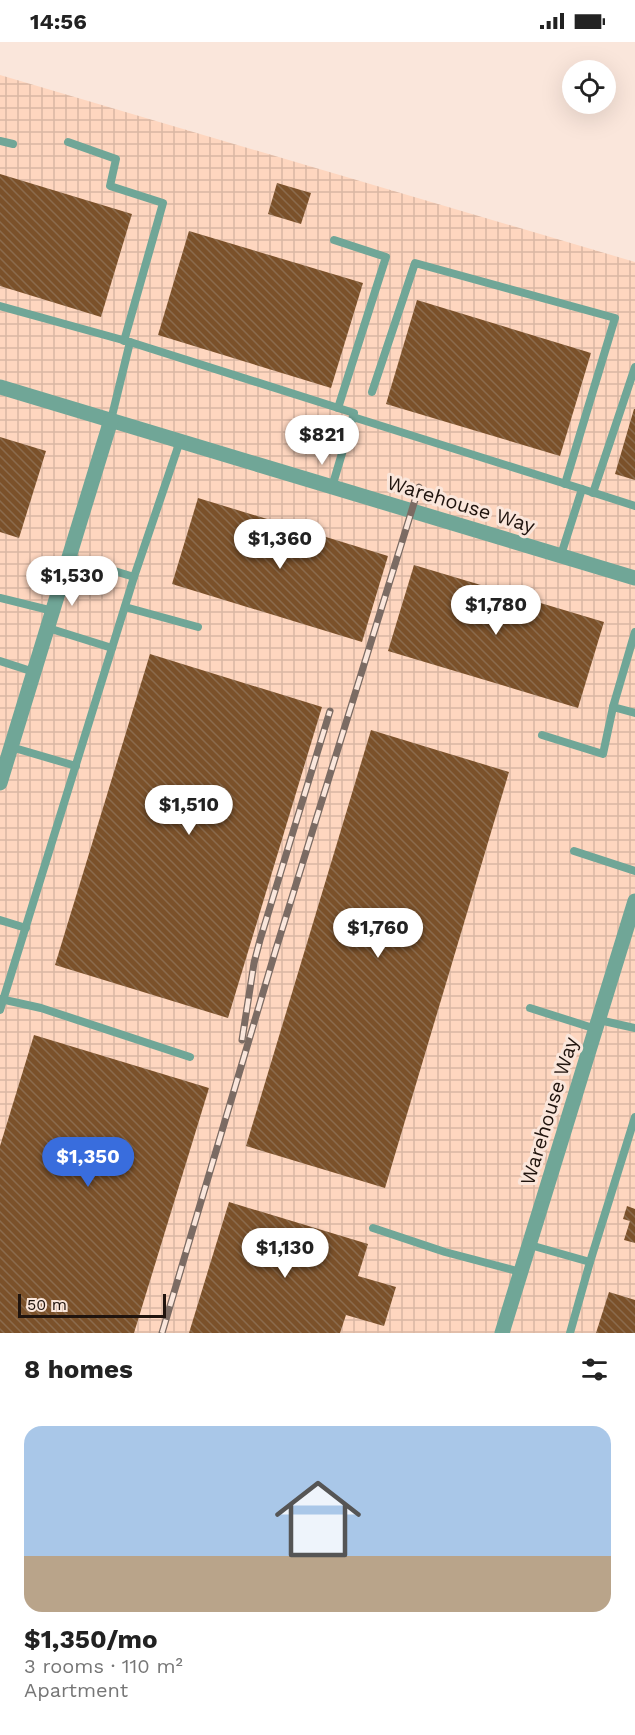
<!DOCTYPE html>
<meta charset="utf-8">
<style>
:root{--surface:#fff;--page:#f6f6f6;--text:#222;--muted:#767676;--accent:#396ddd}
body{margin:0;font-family:"Work Sans",sans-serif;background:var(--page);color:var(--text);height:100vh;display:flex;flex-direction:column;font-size:22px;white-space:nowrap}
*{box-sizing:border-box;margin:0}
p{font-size:20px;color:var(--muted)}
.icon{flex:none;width:33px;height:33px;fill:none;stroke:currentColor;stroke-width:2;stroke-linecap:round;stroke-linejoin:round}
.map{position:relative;height:1291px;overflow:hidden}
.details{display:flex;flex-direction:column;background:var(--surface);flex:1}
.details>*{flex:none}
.buttons{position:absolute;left:562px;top:18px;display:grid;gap:12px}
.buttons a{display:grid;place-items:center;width:54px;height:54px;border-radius:50%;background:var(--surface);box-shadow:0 6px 24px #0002;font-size:30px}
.scale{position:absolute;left:18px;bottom:15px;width:148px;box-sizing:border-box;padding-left:6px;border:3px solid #20140e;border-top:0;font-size:16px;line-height:21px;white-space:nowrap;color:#20140e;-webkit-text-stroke:4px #fae6db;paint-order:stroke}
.price{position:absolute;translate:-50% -51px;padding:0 14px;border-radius:21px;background:#fff;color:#222;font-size:20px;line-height:39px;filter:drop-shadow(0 2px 3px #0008)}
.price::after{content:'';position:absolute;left:50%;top:36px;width:18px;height:14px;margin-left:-9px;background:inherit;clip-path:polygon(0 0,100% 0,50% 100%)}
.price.on{background:var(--accent);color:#fff}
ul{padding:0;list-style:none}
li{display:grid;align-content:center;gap:12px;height:318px;padding:0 24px}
li span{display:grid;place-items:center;height:186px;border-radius:18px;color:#555}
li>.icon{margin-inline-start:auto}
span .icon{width:108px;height:108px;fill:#fffc;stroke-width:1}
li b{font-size:26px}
h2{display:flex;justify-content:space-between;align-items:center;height:72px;padding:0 24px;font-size:26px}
.status{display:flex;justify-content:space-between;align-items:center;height:42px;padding:0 30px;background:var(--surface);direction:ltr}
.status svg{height:16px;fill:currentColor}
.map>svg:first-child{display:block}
</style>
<div class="status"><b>14:56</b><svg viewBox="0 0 49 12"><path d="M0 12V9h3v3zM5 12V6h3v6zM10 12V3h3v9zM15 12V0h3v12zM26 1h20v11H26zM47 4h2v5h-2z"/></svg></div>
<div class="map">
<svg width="635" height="1291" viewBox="0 0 635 1291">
<defs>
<pattern id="industrial-grid" width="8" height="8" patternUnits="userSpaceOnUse" patternTransform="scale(1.5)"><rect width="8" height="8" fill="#fed6bf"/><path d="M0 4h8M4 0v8" fill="none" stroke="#d9b7a3"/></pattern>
<pattern id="building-back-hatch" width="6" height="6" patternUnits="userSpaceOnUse" patternTransform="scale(1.5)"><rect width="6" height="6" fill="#7b512a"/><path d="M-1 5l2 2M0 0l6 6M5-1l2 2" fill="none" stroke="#8b6b4d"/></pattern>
</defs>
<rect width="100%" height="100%" fill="#fae6db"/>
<path fill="url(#industrial-grid)" d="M 0,33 L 635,220 L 635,1291 L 0,1291 Z"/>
<g fill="url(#building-back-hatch)">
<path d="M 0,132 L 132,172 L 101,275 L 0,244 Z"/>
<path d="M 277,141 L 311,151 L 301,182 L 268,172 Z"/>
<path d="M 189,189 L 363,241 L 331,346 L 158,293 Z"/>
<path d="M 417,258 L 591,311 L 560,414 L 386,362 Z"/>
<path d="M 634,367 L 635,367 L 635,438 L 615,432 Z"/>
<path d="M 0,395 L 46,409 L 19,496 L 0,490 Z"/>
<path d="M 198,456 L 388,514 L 362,600 L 172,542 Z"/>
<path d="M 414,523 L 604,580 L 578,666 L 388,609 Z"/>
<path d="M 150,612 L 322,665 L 228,976 L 55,923 Z"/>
<path d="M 371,688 L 509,730 L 385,1146 L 246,1104 Z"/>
<path d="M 34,993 L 209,1046 L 134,1291 L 0,1291 L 0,1104 Z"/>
<path d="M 229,1160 L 368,1202 L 358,1234 L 396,1245 L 384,1284 L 346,1273 L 340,1291 L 189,1291 Z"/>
<path d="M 627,1164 L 635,1167 L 635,1201 L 624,1198 L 630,1179 L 623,1177 Z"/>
<path d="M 609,1250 L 635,1258 L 635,1291 L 596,1291 Z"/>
</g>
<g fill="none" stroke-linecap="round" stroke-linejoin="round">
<g stroke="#70a697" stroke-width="8">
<path d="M 0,99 L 13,102"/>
<path d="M 68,100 L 116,117 L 110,144 L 163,161 L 124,299"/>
<path d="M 334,198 L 386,215 L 338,366"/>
<path d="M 0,264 L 130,300 L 111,378"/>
<path d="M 130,300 L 354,371 L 332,445"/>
<path d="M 372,350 L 415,221 L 615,276 L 565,442"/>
<path d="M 353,375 L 582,447"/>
<path d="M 593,451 L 635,325"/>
<path d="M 561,513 L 582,447 L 635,464"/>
<path d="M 69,515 L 134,535 L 180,399"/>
<path d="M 0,556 L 53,569"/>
<path d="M 125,565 L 198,585"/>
<path d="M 48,586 L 112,606"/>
<path d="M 635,590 L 613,665 L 635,671"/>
<path d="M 0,619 L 34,630"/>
<path d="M 542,693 L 603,712 L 613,665"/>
<path d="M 11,705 L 76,724"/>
<path d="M 574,809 L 635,829"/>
<path d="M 0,878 L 26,886"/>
<path d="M 0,957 L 41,966 L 190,1015"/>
<path d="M 530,966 L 596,987"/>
<path d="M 0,968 L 134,535"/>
<path d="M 599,978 L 635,986"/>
<path d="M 373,1186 L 445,1210 L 521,1230"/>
<path d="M 530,1203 L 590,1220 L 570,1291"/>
<path d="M 590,1220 L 635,1075"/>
</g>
<g stroke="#70a697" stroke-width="15">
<path d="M 0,345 L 635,536"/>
<path d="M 0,741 L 111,378"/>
<path d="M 502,1291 L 635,859"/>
</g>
<defs>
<g id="rail">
<path d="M 242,998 L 254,921 L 260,898 L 330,669"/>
<path d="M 162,1291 L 276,907 L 419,445"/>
</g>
</defs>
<use href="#rail" stroke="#7b6b63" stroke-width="7"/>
<use href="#rail" stroke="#fae6db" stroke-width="4.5" stroke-dasharray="14" stroke-linecap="butt"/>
</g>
<g text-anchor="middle" stroke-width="6" stroke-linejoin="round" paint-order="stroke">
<g font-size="20" fill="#20140e" stroke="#fae6db">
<text transform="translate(461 462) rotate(17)" y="7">Warehouse Way</text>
<text transform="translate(549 1069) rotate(-73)" y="7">Warehouse Way</text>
</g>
</g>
</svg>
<div class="buttons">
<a><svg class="icon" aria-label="locate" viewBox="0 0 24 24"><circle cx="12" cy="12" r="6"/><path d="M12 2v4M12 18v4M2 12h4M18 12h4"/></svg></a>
</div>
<div class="scale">50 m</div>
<b class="price" style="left:322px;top:424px">$821</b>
<b class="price" style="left:280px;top:528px">$1,360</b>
<b class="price" style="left:72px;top:565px">$1,530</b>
<b class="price" style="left:496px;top:594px">$1,780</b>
<b class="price" style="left:189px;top:794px">$1,510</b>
<b class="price" style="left:378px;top:917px">$1,760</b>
<b class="price on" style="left:88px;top:1146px">$1,350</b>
<b class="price" style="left:285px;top:1237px">$1,130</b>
</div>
<section class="details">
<h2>8 homes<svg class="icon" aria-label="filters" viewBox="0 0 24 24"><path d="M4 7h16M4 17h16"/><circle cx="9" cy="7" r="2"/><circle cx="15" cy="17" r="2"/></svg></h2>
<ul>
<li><span style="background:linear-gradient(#a9c7e8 70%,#b9a48a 0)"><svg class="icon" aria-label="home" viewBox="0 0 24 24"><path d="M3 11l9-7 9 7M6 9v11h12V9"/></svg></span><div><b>$1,350/mo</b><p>3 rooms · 110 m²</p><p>Apartment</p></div></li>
</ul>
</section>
